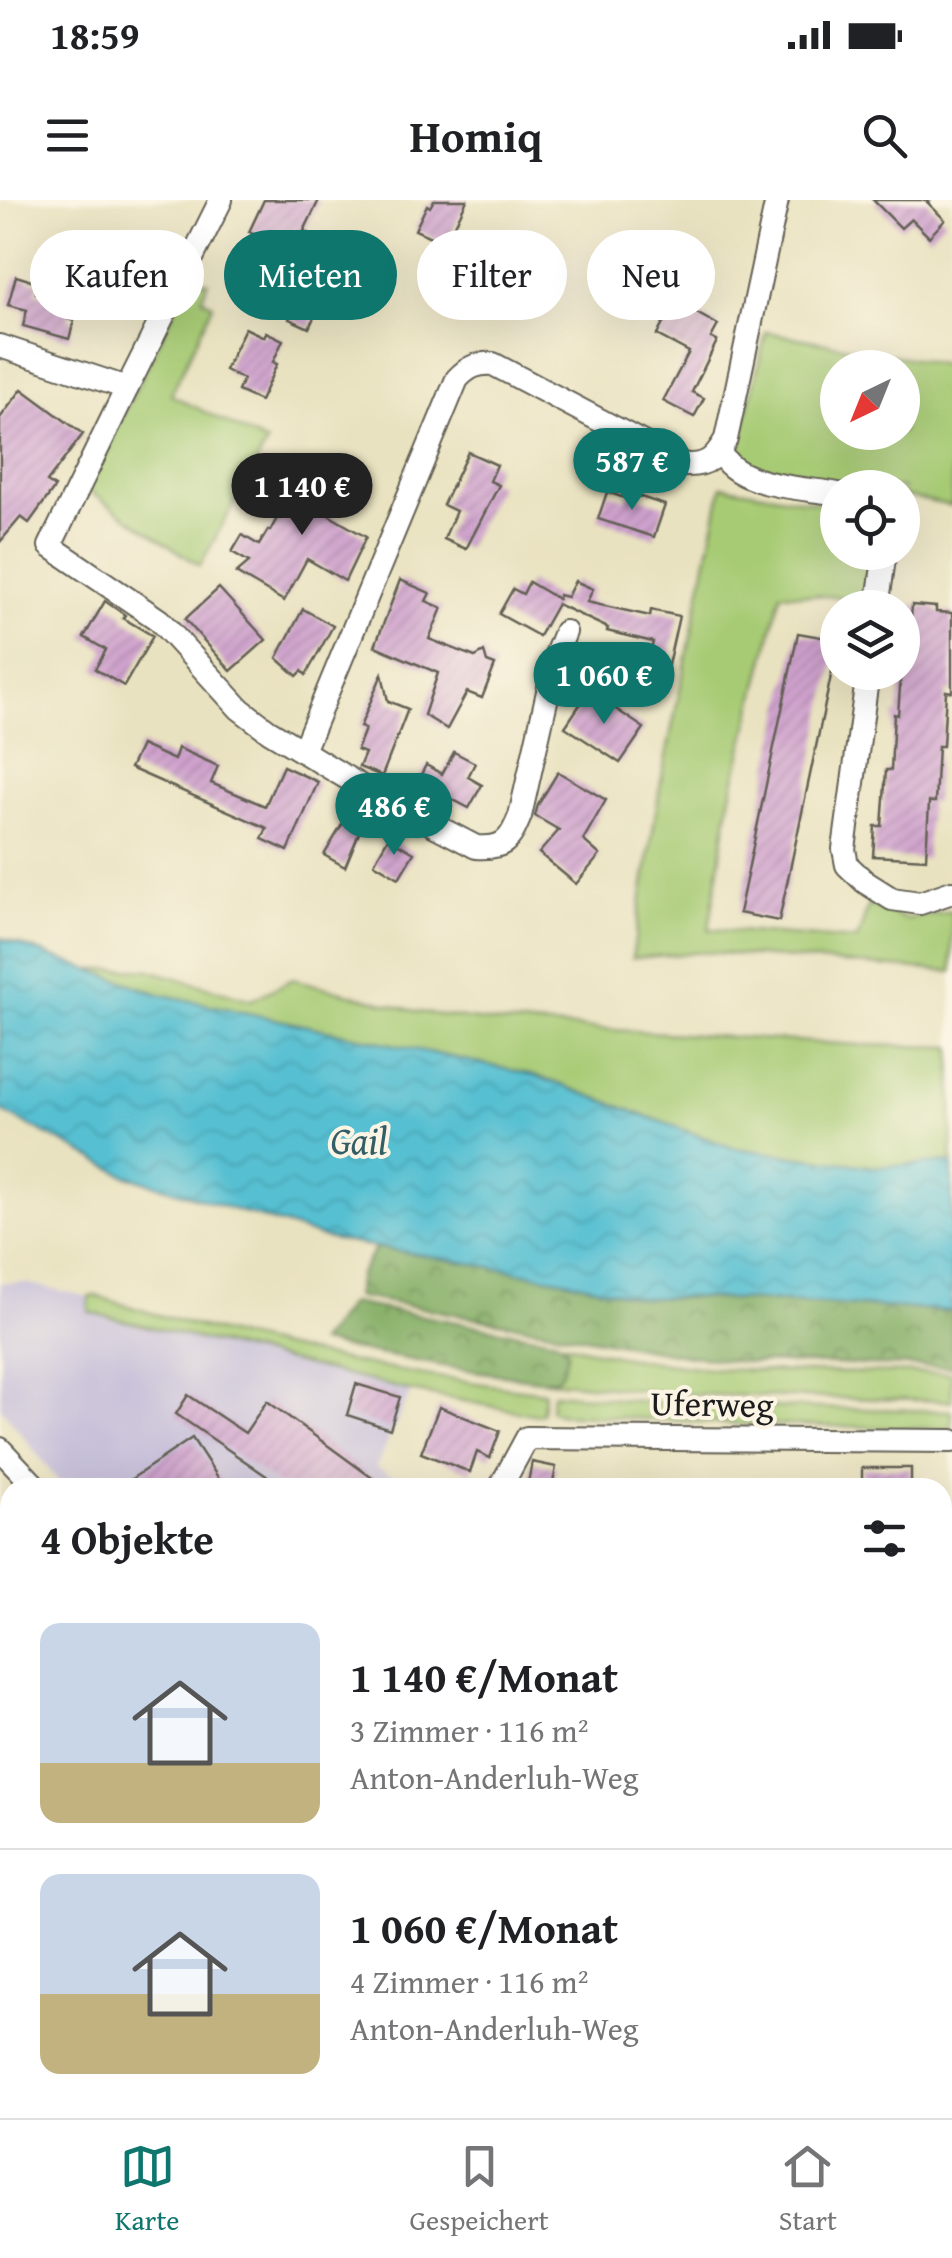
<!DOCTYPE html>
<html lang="de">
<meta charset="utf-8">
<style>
:root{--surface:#fff;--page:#f2f2f2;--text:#202124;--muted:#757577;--line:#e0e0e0;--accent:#0f766e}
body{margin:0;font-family:"Gentium Book Plus",serif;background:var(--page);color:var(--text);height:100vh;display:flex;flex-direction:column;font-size:38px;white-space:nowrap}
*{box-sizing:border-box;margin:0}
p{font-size:32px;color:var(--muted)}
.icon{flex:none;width:55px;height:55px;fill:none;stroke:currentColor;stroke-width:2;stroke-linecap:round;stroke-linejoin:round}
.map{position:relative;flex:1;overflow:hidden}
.side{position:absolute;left:0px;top:1278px;width:952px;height:642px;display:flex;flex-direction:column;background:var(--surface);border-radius:30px 30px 0 0;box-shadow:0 10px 40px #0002}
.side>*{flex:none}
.hud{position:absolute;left:30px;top:30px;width:892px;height:90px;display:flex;gap:20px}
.needle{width:65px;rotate:223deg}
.buttons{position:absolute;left:820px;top:150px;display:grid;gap:20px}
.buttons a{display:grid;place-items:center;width:100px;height:100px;border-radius:50%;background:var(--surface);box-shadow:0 10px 40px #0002;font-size:50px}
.price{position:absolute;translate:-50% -85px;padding:0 22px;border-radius:35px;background:var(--accent);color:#fff;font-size:32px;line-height:65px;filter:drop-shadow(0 2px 5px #0008)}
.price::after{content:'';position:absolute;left:50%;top:60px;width:30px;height:22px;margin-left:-15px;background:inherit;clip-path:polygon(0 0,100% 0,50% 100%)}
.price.on{background:#222;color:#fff}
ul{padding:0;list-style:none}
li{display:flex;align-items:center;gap:30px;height:250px;padding:0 40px}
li+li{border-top:2px solid var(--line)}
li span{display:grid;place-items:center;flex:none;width:280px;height:200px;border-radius:20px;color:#555}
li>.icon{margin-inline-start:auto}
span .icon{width:120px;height:120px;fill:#fffc;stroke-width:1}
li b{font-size:42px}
h2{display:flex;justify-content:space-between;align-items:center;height:120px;padding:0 40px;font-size:42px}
.tag{padding:0 35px;border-radius:45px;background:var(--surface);box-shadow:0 10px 40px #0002;font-size:35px;line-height:90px}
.tag.on{background:var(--accent);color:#fff}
.status{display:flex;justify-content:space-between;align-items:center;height:70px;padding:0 50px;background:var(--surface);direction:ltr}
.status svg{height:28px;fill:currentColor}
header{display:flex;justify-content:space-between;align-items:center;height:130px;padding:0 40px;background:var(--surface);font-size:45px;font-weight:800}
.menu{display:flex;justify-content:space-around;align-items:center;height:140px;border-top:2px solid var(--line);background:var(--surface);font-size:28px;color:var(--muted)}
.menu a{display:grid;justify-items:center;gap:5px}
.menu .on{color:var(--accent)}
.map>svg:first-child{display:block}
</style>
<div class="status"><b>18:59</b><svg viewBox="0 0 49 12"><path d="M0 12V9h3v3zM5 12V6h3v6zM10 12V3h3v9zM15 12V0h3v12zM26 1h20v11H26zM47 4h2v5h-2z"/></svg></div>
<header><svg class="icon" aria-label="menu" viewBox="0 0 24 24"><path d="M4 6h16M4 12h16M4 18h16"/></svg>Homiq<svg class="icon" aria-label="search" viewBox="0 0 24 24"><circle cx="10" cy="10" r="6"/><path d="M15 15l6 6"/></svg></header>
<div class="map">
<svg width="952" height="1918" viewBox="0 0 952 1918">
<defs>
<pattern id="forest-crowns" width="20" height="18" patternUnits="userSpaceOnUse" patternTransform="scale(2.5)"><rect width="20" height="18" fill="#85af66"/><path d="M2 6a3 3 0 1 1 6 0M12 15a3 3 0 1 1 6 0" fill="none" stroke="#6c8e53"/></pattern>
<pattern id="water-waves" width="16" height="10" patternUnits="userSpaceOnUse" patternTransform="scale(2.5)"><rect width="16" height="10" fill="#56c0d2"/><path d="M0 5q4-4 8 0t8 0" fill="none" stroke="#4aa4b4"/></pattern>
<pattern id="building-hatch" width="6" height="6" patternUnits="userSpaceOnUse" patternTransform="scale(2.5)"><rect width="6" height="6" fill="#cfa2cd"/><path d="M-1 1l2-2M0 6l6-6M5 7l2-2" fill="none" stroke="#b18baf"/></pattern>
</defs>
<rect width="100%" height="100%" fill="#fcf5e5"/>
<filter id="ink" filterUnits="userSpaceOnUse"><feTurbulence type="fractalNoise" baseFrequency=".01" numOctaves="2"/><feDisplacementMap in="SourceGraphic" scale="20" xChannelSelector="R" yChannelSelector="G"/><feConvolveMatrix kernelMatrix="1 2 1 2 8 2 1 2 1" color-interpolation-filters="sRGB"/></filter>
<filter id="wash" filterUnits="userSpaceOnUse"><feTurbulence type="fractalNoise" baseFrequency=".0048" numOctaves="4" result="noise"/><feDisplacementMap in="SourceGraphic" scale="40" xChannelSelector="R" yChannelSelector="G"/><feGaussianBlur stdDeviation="2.25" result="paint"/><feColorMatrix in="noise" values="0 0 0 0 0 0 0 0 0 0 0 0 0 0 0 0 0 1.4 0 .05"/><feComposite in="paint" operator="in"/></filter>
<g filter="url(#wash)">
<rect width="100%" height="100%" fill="#e9e2c0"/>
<g fill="#c7c0d9">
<path d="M 0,1083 L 25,1083 L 89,1097 L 90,1112 L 411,1191 L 376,1267 L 410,1287 L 63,1287 L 0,1207 Z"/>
<path d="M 10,1645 L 10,1903 L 0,1904 L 0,1646 Z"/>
</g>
<g fill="#a7cb75" stroke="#627448" stroke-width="2.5" fill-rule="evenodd">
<path d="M 197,80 L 208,82 L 202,98 L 213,105 L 171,195 L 267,243 L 200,366 L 87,290 L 188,82 Z"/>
<path d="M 766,132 L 952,166 L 952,306 L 903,296 L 902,288 L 860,287 L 740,263 L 738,252 ZM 838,168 L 902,168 L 902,232 L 838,232 Z"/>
<path d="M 722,286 L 837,306 L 838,352 L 874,353 L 868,399 L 781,393 L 730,599 L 709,729 L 857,740 L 869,704 L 905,719 L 952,711 L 952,772 L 706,752 L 632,758 L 661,581 Z"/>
<path d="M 146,769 L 251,800 L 293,779 L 419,812 L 499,823 L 860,845 L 952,847 L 952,962 L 875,967 L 733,948 L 534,875 L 159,794 L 91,770 Z"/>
<path d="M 96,1096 C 241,1143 393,1174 544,1192 L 542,1213 L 537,1215 L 411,1191 L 89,1112 L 89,1097 Z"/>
<path d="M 563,1143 C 688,1178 823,1172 952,1173 L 952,1201 L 679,1194 L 540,1180 L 556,1179 L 566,1147 Z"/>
<path d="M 555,1193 L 681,1205 L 952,1211 L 952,1229 L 733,1224 L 558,1214 L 550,1210 L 552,1195 Z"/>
</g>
<g fill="url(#forest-crowns)" stroke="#506641" stroke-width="2.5">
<path d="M 376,1047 L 565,1080 L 641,1098 L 694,1097 L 952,1111 L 952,1167 L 742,1162 L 684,1155 L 355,1096 L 359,1076 Z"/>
<path d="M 350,1103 L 557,1140 L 568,1151 L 561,1174 L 556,1179 L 540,1180 L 460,1169 L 319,1143 Z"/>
</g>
<path fill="url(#water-waves)" stroke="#396e77" stroke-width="2.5" d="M 0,738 L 159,794 L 534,875 L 733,948 L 875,967 L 952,962 L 952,1111 L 694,1097 L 641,1098 L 565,1080 L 325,1038 L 125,975 L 0,910 Z"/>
<g id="blocks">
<g fill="url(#building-hatch)">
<path d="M 264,0 L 319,0 L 304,31 L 345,50 L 309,128 L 289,119 L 315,63 L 249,32 Z"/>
<path d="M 434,0 L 467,0 L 446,44 L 415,30 L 427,5 L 430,7 Z"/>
<path d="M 873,0 L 930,0 L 927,2 L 945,20 L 929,37 L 911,19 L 901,28 Z"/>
<path d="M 16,76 L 39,83 L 36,93 L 73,104 L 68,119 L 74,121 L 69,139 L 23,126 L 27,110 L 8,105 Z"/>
<path d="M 675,101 L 718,125 L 711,138 L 717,141 L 692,192 L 704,198 L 694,217 L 663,201 L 689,152 L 657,135 Z"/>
<path d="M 245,128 L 264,137 L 266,132 L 283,140 L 273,162 L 277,164 L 260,201 L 238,191 L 243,179 L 225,170 Z"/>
<path d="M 22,189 L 83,234 L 47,282 L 55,287 L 29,323 L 21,317 L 0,342 L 0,218 Z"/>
<path d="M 468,252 L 497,265 L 490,281 L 499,285 L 466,349 L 444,339 L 456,311 L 443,305 Z"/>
<path d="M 304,269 L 319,277 L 322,272 L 346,285 L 330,316 L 366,337 L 345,381 L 307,359 L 284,401 L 236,373 L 249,362 L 232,352 L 242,335 L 259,345 L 268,330 L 270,331 Z"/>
<path d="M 607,292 L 627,299 L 629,293 L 665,305 L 654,337 L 598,319 Z"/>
<path d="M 400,380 L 430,393 L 426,401 L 442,408 L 429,439 L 475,457 L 484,452 L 487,462 L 495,465 L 482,498 L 467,492 L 447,529 L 424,515 L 438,473 L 375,446 Z"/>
<path d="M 575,381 L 593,389 L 587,402 L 650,416 L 651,410 L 679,416 L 661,496 L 641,491 L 653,442 L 607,431 L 608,428 L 557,404 L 539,436 L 499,414 L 513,389 L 523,394 L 529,382 L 558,399 L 559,395 L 567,397 Z"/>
<path d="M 219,388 L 266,440 L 231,471 L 185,419 Z"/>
<path d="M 105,401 L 125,415 L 123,418 L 153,436 L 124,486 L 95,469 L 106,450 L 84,437 Z"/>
<path d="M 912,405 L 936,407 L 936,412 L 952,413 L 952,492 L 946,491 L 943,546 L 938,546 L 935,602 L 929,602 L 926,659 L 873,656 L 875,626 L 882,626 L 886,570 L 891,570 L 894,514 L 898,515 L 902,459 L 908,459 Z"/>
<path d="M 303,409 L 333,426 L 306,475 L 302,471 L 297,476 L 277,458 Z"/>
<path d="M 798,433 L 838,440 L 838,443 L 779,721 L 739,713 Z"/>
<path d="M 382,474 L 388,501 L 408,509 L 382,576 L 359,567 L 365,553 L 357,550 L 365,529 L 360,527 Z"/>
<path d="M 589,491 L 644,528 L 620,563 L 565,527 Z"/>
<path d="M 141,545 L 174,560 L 178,548 L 218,566 L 211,583 L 265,606 L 283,566 L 318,582 L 288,651 L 262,639 L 267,628 L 130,568 Z"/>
<path d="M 454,552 L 475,563 L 468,577 L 482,585 L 469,608 L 444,595 L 442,600 L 415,586 L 426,565 L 442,574 Z"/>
<path d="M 558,572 L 606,600 L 583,640 L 600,655 L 576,684 L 539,653 L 559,630 L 535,616 L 538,605 Z"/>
<path d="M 343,623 L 359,633 L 345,667 L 324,655 Z"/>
<path d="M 388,638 L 414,653 L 399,678 L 374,663 Z"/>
<path d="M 356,1184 L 400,1197 L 390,1229 L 347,1215 Z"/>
<path d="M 188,1195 L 245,1233 L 267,1201 L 386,1288 L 284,1288 L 176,1214 Z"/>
<path d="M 439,1207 L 500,1231 L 490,1258 L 477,1252 L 470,1272 L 421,1253 Z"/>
<path d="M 192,1238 L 225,1288 L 118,1288 Z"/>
<path d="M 532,1262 L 556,1267 L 552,1288 L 527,1288 Z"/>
<rect x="862" y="1268" width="49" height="20"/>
</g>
</g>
</g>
<g filter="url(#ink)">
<use href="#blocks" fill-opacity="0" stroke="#646155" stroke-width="2.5"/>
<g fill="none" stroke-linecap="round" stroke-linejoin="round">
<defs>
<g id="street">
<path d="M 0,146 L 127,188 L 221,0"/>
<path d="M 127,188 L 50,346 L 159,420 L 240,509 L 269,531 L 372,593 L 476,647 C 504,649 510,641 520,616 L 557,452 L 565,432"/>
<path d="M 719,251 C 737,288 801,287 838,294"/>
<path d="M 877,408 L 885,352"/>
<path d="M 868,472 L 844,649 L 847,665 L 865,682 L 892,699 L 920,703 L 952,692"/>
<path d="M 303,551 L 457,179 C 468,167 477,163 493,164 L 685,265 C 708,266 715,258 726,239 L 777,0"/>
<path d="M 0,1249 L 37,1288"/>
<path d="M 500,1288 L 527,1238 L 952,1241"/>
<path d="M 942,1599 L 952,1603"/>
<path d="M 805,1910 L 806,1918"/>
<path d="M 194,1918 L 272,1914"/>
</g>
</defs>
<use href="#street" stroke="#646155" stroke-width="26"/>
<use href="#street" stroke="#fff" stroke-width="22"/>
</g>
</g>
<g text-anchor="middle" stroke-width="8" stroke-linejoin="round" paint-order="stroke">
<g font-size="35" fill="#1c1c1c" stroke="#fcf5e5">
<text transform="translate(712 1204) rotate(1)" y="12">Uferweg</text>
</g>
<g font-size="38" font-style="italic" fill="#335e65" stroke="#fcf5e5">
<text x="359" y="954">Gail</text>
</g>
</g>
</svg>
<div class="buttons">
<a><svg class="needle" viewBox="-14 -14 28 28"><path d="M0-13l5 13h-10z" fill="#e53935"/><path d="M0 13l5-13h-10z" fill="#757577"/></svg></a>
<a><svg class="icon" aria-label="locate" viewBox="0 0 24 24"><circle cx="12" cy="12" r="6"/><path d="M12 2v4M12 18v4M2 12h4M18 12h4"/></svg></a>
<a><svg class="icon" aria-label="layers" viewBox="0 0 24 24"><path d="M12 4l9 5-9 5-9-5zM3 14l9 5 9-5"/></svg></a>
</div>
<b class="price" style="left:632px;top:313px">587 €</b>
<b class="price on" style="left:302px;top:338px">1 140 €</b>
<b class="price" style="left:604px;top:527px">1 060 €</b>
<b class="price" style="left:394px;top:658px">486 €</b>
<div class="hud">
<a class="tag">Kaufen</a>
<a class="tag on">Mieten</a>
<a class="tag">Filter</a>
<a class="tag">Neu</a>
</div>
<section class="side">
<h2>4 Objekte<svg class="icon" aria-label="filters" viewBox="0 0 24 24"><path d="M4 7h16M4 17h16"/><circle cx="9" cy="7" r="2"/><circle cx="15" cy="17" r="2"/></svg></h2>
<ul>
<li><span style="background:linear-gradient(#c9d6e8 70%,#c2b280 0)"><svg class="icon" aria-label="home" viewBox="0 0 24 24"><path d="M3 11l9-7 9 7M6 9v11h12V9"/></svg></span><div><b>1 140 €/Monat</b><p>3 Zimmer · 116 m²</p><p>Anton-Anderluh-Weg</p></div></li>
<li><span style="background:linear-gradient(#c9d6e8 60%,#c2b280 0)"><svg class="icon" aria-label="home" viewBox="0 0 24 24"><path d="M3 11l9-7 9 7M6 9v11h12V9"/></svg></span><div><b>1 060 €/Monat</b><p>4 Zimmer · 116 m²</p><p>Anton-Anderluh-Weg</p></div></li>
</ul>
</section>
</div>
<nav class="menu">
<a class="on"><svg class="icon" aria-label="map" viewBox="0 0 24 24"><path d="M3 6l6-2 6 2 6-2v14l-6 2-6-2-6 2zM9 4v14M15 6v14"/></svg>Karte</a>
<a><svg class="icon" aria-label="saved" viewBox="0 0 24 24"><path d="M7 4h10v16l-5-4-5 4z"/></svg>Gespeichert</a>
<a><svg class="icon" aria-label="home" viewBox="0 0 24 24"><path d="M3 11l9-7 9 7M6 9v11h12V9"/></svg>Start</a>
</nav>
